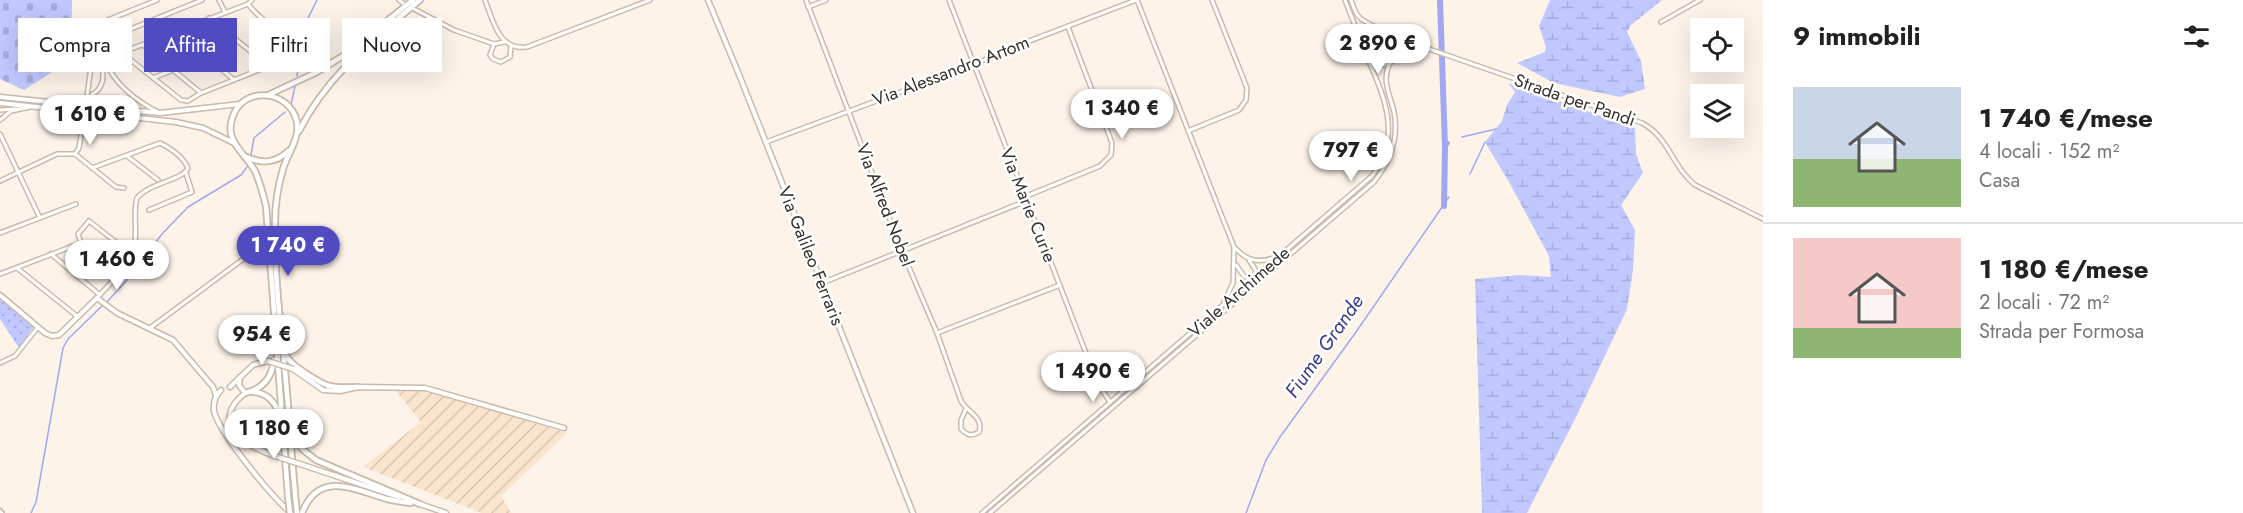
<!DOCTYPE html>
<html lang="it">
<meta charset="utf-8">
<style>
:root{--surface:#fff;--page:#f6f6f6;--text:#222;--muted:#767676;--line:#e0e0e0;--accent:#514bc2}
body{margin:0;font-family:Jost,sans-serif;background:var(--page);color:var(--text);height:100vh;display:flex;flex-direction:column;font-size:22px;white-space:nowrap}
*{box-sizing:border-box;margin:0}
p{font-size:20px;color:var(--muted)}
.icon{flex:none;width:33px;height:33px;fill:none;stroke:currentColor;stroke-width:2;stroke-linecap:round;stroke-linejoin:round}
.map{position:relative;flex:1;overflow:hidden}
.side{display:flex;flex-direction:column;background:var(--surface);width:480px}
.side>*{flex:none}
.top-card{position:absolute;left:18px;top:18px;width:570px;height:54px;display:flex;gap:12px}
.tools{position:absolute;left:1690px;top:18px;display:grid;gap:12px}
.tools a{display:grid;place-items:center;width:54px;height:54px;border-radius:0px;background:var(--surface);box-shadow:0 6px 24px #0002;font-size:30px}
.price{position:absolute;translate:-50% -51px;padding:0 14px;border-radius:21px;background:#fff;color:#222;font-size:20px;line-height:39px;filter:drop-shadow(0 2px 3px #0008)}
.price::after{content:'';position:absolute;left:50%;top:36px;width:18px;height:14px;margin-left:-9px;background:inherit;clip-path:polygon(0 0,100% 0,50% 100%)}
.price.selected{background:var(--accent);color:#fff}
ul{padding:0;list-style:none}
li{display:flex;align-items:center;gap:18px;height:150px;padding:0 30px}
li+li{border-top:2px solid var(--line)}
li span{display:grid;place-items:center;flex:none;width:168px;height:120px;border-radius:0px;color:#555}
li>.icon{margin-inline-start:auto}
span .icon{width:72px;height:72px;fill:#fffc;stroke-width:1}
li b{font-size:26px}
h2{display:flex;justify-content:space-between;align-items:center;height:72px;padding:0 30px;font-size:26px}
.pill{padding:0 21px;border-radius:0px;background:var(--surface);box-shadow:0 6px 24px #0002;font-size:21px;line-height:54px}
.pill.selected{background:var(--accent);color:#fff}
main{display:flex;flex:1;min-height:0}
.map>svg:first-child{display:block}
</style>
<main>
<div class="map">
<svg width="1763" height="513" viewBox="0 0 1763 513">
<defs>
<pattern id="industrial-furrows" width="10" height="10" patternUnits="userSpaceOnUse" patternTransform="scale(1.5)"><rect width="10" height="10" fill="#fbe4ce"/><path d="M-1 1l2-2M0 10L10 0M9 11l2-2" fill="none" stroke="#d8c4b1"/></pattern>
<pattern id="wetland-marsh" width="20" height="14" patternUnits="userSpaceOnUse" patternTransform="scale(1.5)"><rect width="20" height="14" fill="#c1c8ff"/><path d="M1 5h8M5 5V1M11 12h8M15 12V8" fill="none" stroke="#a7acdb"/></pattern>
<pattern id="cemetery-stones" width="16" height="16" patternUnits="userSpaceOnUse" patternTransform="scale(1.5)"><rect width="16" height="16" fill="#c1c8ff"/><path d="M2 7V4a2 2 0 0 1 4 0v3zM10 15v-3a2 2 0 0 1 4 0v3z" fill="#a7acdb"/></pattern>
<pattern id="park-dots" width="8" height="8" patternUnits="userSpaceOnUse" patternTransform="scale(1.5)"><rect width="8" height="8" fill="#c1c8ff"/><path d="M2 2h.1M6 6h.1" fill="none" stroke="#a7acdb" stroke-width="1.8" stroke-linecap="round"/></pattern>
</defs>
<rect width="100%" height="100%" fill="#fdf3e9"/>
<path fill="url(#industrial-furrows)" d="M 395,390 L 425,390 L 567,433 L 501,496 L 511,513 L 482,513 L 363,467 L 421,422 Z"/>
<g fill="url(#wetland-marsh)">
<path d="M 1550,0 L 1662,0 L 1631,25 L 1627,32 L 1641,61 L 1645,89 L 1620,97 L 1554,83 L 1517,63 L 1545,52 L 1546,47 L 1539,26 Z"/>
<path d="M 1508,83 L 1635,128 L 1636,154 L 1643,173 L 1621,205 L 1635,230 L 1633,270 L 1627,309 L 1577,415 L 1527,513 L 1482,513 L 1475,279 L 1519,275 L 1551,277 L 1549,256 L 1509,182 L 1485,142 L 1502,121 L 1507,105 L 1515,92 Z"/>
</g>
<path fill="url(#cemetery-stones)" d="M 0,0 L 72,0 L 71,60 L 24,90 L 0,79 Z"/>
<path fill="url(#park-dots)" d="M 0,299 L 34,326 L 19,348 L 0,319 Z"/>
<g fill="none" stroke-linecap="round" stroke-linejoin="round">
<g stroke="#a1a8f1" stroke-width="1.5">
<path d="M 297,76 L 304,26 L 317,0"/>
<path d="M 291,105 L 295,86"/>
<path d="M 1462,137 L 1496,129"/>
<path d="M 251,155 L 254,138 L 285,112"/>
<path d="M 1470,174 L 1485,142"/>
<path d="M 107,302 L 127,280 L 162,234 L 188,207 L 241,175 L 247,167"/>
<path d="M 31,513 L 36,502 L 63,348 L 68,339 L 102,306"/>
<path d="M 1246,513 L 1266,460 L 1280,437 L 1356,332 L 1449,197"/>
</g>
<path stroke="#a1a8f1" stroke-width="4" d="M 1445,147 L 1448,143"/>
<path stroke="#a1a8f1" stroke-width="6" d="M 1440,0 L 1445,147 L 1444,206"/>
<defs>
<g id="minor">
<path d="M 219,0 L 225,12"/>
<path d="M 399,0 L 403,3"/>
<path d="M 485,0 C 493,21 499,51 527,47 L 650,0"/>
<path d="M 806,0 L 902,251 L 937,333 L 961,401 C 968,413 984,417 979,432 C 971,437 967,435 961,429 L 961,420 L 966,409"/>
<path d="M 949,0 L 1098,384 L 1110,402"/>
<path d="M 1137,0 L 1234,247 C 1248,262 1259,264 1279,256"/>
<path d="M 1345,0 L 1364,49"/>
<path d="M 1351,0 C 1353,6 1355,13 1359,17 C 1370,28 1402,32 1397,52 C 1391,78 1351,60 1370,37 L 1383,32"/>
<path d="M 808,7 L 826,0"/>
<path d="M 414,9 L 454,30 L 494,44 L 504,42"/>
<path d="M 209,18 L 269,66"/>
<path d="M 107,21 L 117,32 L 121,33 L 202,0"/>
<path d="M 1661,22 L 1700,0"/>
<path d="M 177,31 L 234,80"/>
<path d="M 1392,36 L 1642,123 C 1669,137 1673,168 1695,185 L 1763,219"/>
<path d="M 494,44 L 490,55 L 493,59 L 501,62 L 510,57 L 511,46"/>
<path d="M 143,45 L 201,93"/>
<path d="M 122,53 L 181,100 L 188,101 L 201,93 L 274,64 C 292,30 265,27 248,4"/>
<path d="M 1398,56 L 1411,48 L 1419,47"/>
<path d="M 106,60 C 111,82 138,102 158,112"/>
<path d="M 92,64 L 248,4 L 252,0"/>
<path d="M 153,78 L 173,70"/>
<path d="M 88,89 L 96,28 L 98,24 L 157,0"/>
<path d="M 56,101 C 84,99 111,98 101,61"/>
<path d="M 0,110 L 16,109"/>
<path d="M 0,120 L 11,111 L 30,107"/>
<path d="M 1188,131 L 1239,110 L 1246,100 L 1247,88 L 1212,0"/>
<path d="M 0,134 L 40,218"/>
<path d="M 766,142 L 973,65 L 1001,52 L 1136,0"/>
<path d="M 75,154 L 79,148 L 82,128"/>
<path d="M 127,156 L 158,180"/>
<path d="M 92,168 L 160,143 C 170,148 183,157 188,168 C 183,180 149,183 137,198 C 133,212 137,228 135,242 C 132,264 111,282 97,298"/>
<path d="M 0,181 L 57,154 L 75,154 L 116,187 L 124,188"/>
<path d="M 1024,197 L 1100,166 L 1111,155 L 1112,143 L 1068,27"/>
<path d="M 149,210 L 192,192 L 186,173"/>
<path d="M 0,233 L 76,204"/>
<path d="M 81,243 L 78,234 L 89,221 L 126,250"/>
<path d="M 51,254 L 100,295"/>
<path d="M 1249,260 L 1255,269 L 1258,283"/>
<path d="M 1236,265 L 1244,276 L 1258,283"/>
<path d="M 17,268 L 78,317"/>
<path d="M 0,274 L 81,243 L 91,246 L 120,271"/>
<path d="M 822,283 L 1026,201"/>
<path d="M 1224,302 L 1233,283 L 1234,248"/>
<path d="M 150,328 L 269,240"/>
<path d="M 937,333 L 1060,285"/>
<path d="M 0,363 L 15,356 L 38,327"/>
<path d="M 982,513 L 1372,176 C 1402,136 1385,98 1367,57"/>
<path d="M 990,513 L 1374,182 C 1390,162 1399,138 1394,112 C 1390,94 1381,81 1390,63"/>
</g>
<g id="tertiary">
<path d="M 708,0 L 738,72 L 913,513"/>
<path d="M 0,97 L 160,113 L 240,104"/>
<path d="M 0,103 L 176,122 L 203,128 L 234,143"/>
<path d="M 0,295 L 45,333 L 52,336 L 59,335 L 97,298 L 117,313 L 173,340 L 213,387 L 216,395"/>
<path d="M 293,369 L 323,390 L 340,391 L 358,387 L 425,388 L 564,428"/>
<path d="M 240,377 L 239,385 L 245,393 C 206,424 250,448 278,457"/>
<path d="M 230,387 L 253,365 L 268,361"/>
<path d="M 221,390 C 215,396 213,403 214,411 C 219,433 272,497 291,513"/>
<path d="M 300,464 L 399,497"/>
<path d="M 417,503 L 446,513"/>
</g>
<g id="secondary">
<path d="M 268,95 L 315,73 L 343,56 L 413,0"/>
<path d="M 299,131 C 328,74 372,41 420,0"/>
<path d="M 247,157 C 261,164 277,163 288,151"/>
<path d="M 284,352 C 289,362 295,366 304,372 C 328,388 329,388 358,387"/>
<path d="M 253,392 C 267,393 274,401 279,413"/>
<path d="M 245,393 C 263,389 272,378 274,360"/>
<path d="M 291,429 L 302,449 L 316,460 L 420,504"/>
<path d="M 288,496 L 266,206 C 263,194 260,182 255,171 C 244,152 223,140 233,116 C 244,85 290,90 297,122 C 300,138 288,153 283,169 C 278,186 275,205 275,223 C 274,275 281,329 286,382 C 290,425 292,469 297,513"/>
<path d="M 0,512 L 1,513"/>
<path d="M 302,513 C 319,469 355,490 387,499 C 395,501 403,502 411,503"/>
</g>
</defs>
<use href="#minor" stroke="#cabaaa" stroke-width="6"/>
<use href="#tertiary" stroke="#cabaaa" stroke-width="7"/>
<use href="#secondary" stroke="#cabaaa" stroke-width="8"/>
<use href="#minor" stroke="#fff" stroke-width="3"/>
<use href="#tertiary" stroke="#fff" stroke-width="4"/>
<use href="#secondary" stroke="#fff" stroke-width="4.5"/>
<defs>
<path id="minor-bridge" d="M 82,128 L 88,89"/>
<g id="tertiary-bridge">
<path d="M 268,361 L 293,369"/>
<path d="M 278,457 L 300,464"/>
</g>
<path id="secondary-bridge" d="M 288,496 L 290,513"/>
</defs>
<use href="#minor-bridge" stroke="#cabaaa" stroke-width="6" stroke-linecap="butt"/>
<use href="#tertiary-bridge" stroke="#cabaaa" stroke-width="7" stroke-linecap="butt"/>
<use href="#secondary-bridge" stroke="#cabaaa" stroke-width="8" stroke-linecap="butt"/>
<use href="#minor-bridge" stroke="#fff" stroke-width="3"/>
<use href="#tertiary-bridge" stroke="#fff" stroke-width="4"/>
<use href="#secondary-bridge" stroke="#fff" stroke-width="4.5"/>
</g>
<g text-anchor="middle" stroke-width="5" stroke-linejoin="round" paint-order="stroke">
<g font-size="18" fill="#38312b" stroke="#fff">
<text transform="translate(951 71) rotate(-21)" y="6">Via Alessandro Artom</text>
<text transform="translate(1575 100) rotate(19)" y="6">Strada per Pandi</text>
<text transform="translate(885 205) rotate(69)" y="6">Via Alfred Nobel</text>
<text transform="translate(1028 205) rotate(68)" y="6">Via Marie Curie</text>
<text transform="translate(811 256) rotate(68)" y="6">Via Galileo Ferraris</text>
<text transform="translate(1239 292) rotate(-41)" y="6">Viale Archimede</text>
</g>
<g font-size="20" font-style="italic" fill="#3b398d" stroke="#fff">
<text transform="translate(1324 346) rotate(-55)" y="7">Fiume Grande</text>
</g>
</g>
</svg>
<div class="tools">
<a><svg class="icon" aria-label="locate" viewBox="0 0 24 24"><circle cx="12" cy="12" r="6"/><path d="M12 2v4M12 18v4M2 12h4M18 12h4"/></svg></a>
<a><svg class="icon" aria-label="layers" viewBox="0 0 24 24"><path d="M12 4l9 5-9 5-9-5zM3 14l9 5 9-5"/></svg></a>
</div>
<b class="price" style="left:1378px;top:75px">2 890 €</b>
<b class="price" style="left:1122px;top:140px">1 340 €</b>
<b class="price" style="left:90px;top:146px">1 610 €</b>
<b class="price" style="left:1351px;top:182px">797 €</b>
<b class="price selected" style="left:288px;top:277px">1 740 €</b>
<b class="price" style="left:117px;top:291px">1 460 €</b>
<b class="price" style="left:262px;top:366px">954 €</b>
<b class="price" style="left:1093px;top:403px">1 490 €</b>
<b class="price" style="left:274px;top:460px">1 180 €</b>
<div class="top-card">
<a class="pill">Compra</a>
<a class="pill selected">Affitta</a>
<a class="pill">Filtri</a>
<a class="pill">Nuovo</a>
</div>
</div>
<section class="side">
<h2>9 immobili<svg class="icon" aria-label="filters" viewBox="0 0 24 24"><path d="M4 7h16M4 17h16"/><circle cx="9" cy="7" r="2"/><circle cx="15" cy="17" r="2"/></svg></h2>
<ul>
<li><span style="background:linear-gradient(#c9d6e8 60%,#8fb573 0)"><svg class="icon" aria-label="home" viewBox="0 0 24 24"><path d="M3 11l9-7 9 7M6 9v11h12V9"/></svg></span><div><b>1 740 €/mese</b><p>4 locali · 152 m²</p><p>Casa</p></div></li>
<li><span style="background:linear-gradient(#f6c9c9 75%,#8fb573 0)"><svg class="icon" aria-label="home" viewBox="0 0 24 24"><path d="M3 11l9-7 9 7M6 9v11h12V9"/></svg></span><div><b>1 180 €/mese</b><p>2 locali · 72 m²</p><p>Strada per Formosa</p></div></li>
</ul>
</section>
</main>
